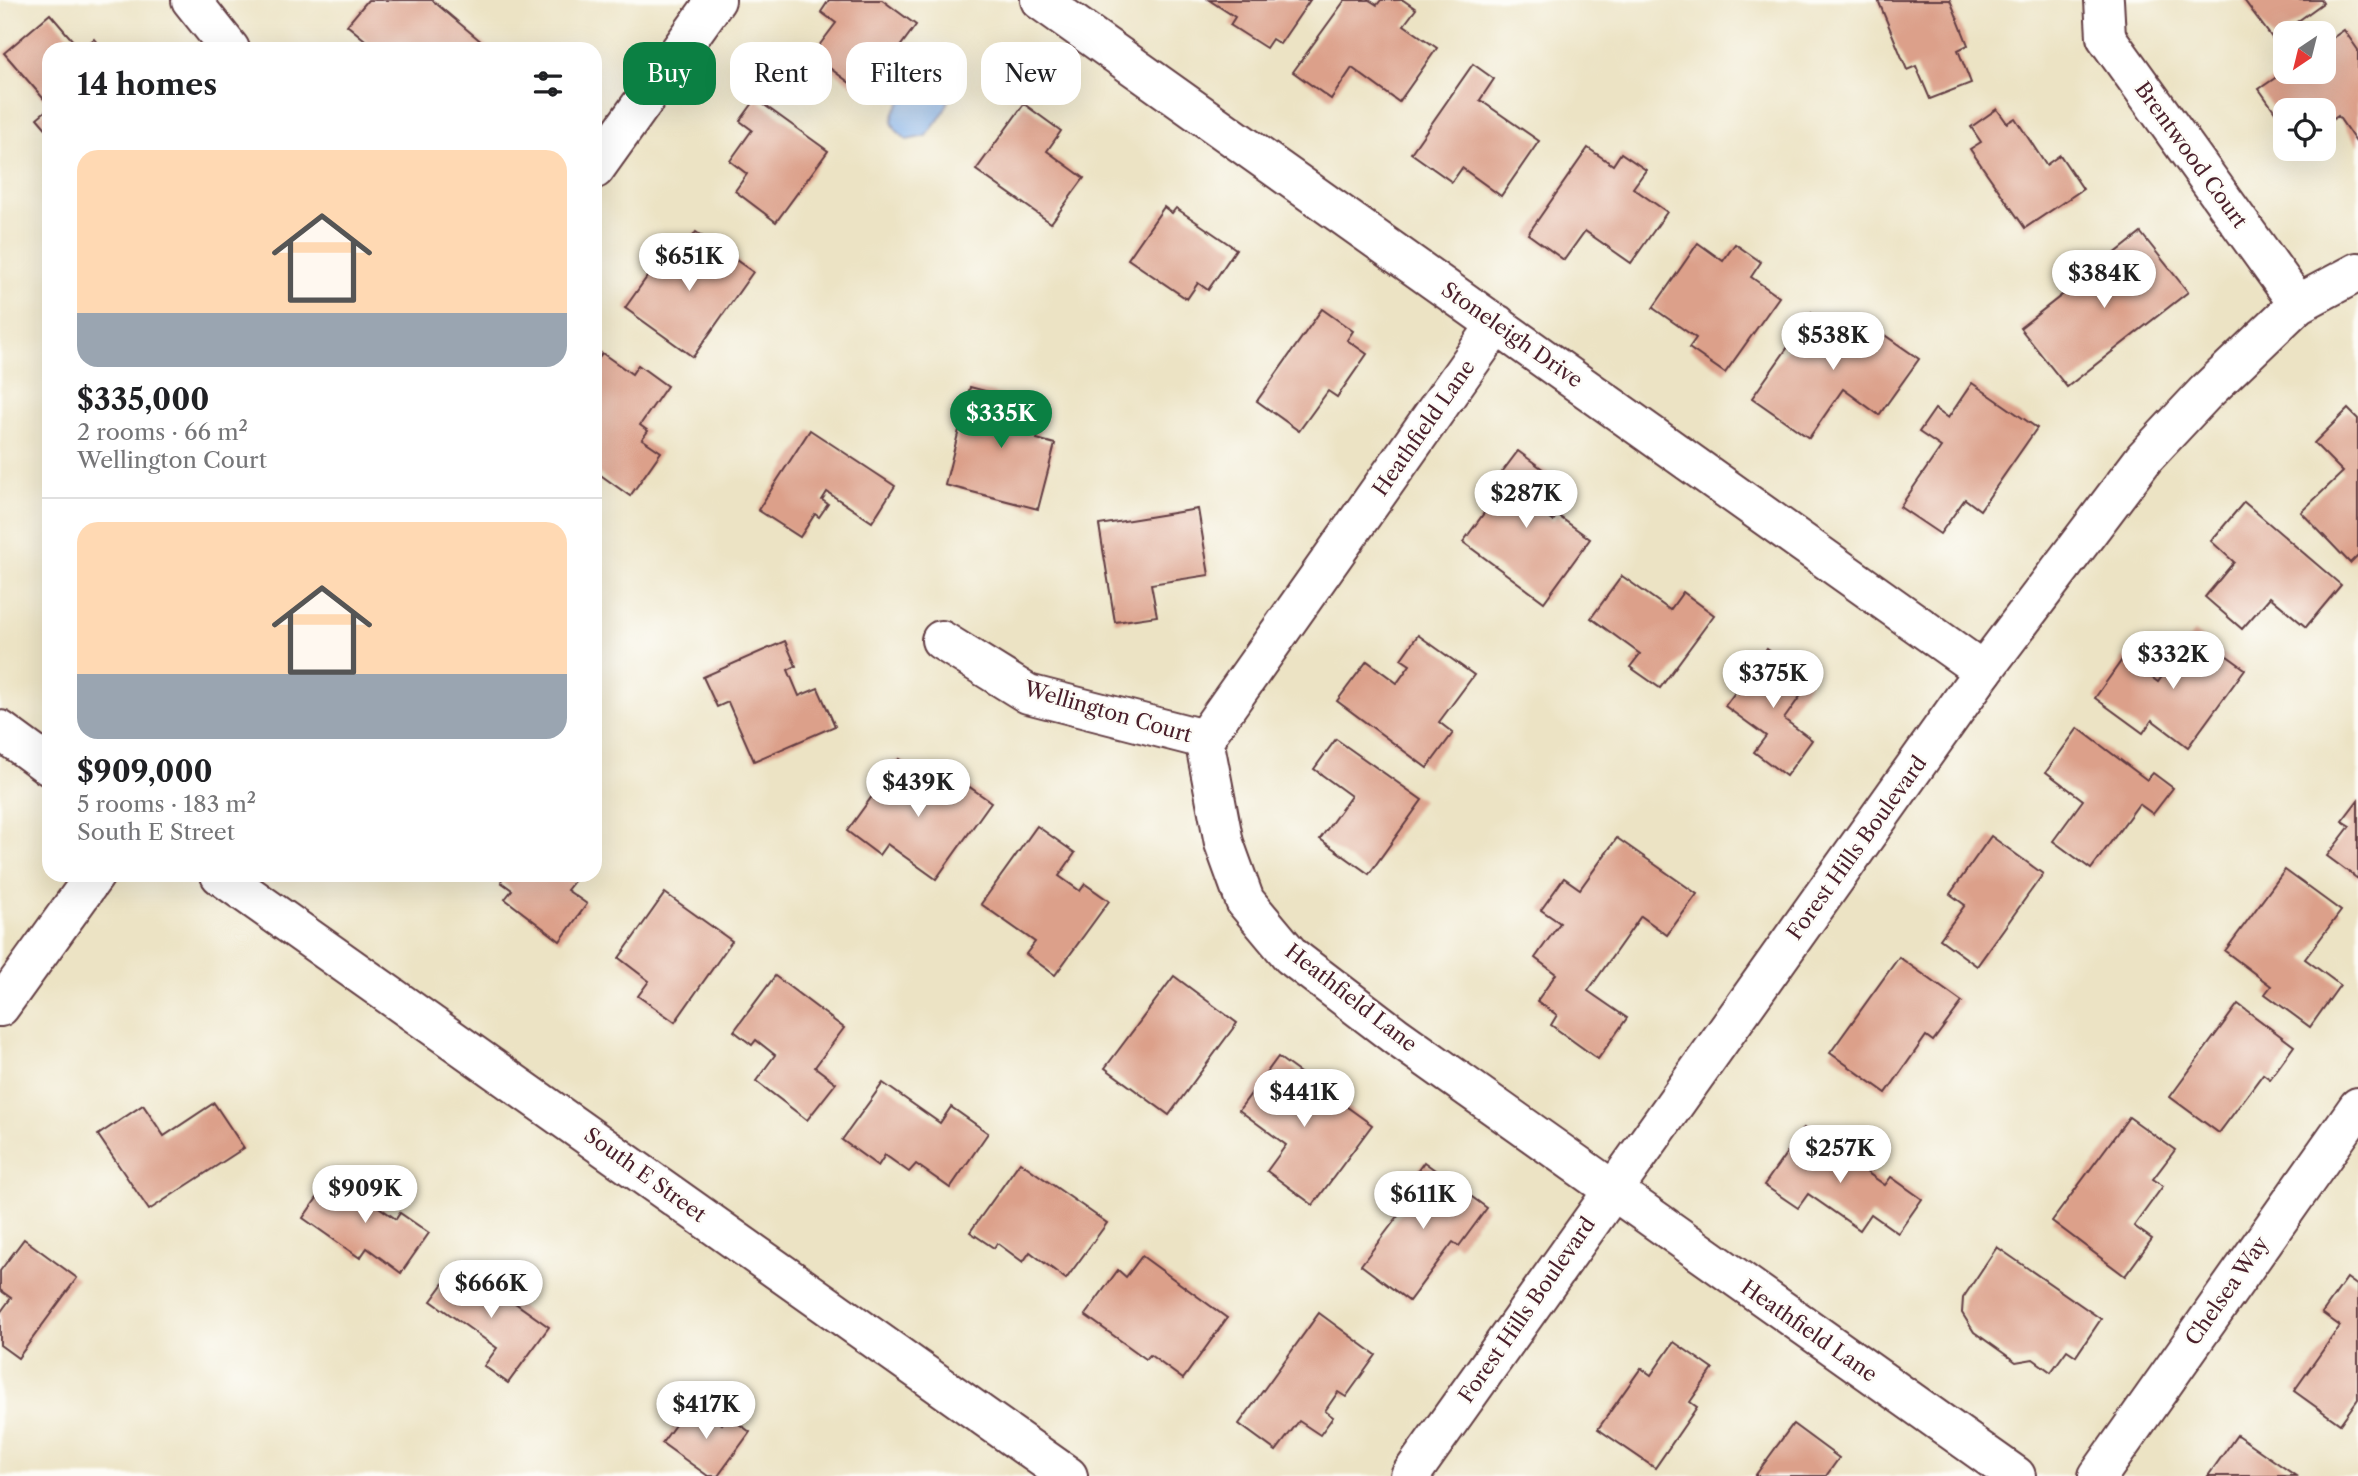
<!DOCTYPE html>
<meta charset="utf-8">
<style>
:root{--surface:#fff;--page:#f2f2f2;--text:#202124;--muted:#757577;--line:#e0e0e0;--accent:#0b8043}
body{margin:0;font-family:"Libre Caslon Text",serif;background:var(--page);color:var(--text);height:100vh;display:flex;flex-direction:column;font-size:26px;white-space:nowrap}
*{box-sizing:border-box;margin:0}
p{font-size:23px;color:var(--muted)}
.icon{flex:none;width:38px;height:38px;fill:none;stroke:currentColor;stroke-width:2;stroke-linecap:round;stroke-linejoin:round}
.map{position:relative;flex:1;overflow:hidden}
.panel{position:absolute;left:42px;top:42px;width:560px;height:840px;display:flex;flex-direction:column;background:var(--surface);border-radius:21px;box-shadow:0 7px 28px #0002}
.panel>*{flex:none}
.banner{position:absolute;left:623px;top:42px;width:665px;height:63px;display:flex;gap:14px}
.needle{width:46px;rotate:215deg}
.tools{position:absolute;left:2273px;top:21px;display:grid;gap:14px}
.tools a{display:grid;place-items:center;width:63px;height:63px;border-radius:14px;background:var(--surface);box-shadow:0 7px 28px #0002;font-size:35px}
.price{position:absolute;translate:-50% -60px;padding:0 16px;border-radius:24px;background:#fff;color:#222;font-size:23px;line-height:46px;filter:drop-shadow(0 2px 4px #0008)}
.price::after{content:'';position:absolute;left:50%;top:42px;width:21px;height:16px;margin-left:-10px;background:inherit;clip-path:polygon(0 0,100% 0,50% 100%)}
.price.active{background:var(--accent);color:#fff}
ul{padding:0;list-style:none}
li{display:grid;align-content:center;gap:14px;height:371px;padding:0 35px}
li+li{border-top:2px solid var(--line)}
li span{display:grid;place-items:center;height:217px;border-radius:21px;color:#555}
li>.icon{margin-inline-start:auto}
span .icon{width:126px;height:126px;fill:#fffc;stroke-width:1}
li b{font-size:30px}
h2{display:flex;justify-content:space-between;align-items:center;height:84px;padding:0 35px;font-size:30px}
.chip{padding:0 24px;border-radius:21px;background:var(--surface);box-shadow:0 7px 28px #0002;font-size:24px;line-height:63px}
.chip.active{background:var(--accent);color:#fff}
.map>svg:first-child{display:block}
</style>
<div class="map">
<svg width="2358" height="1476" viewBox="0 0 2358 1476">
<rect width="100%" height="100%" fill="#fdfcf7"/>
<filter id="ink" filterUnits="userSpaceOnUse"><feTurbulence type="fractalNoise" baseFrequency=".0143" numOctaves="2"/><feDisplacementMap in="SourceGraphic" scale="14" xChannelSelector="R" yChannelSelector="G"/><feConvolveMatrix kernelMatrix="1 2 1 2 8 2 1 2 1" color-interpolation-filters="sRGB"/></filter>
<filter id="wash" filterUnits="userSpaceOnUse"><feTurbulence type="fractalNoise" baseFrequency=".00686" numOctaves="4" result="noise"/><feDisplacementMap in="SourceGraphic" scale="28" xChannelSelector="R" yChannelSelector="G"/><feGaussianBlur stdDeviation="1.57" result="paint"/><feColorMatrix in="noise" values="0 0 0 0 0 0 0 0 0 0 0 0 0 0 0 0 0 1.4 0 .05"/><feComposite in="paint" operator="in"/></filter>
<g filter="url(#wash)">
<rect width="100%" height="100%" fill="#ece3c4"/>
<path fill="#80b1ec" stroke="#65688c" stroke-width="2" d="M 933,76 L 948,88 C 952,107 937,121 926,136 L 907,140 L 896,130 L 892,122 L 894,112 L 914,83 Z"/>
<g id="blocks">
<g fill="#dca08a">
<path d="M 368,0 L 432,0 L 490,49 L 376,49 L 347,25 Z"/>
<path d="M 829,0 L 882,0 L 916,25 L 865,94 L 812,55 L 836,23 L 821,12 Z"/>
<path d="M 1209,0 L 1310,0 L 1280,44 L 1272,39 L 1266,48 L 1230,25 L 1235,17 Z"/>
<path d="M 1345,0 L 1369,0 L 1377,5 L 1381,0 L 1403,0 L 1416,9 L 1404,25 L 1437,48 L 1399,102 L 1352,68 L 1331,99 L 1293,72 Z"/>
<path d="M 1878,0 L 1950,0 L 1968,45 L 1958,50 L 1971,83 L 1930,99 L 1916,66 L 1907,70 Z"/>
<path d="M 2244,0 L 2321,0 L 2323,3 L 2273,39 Z"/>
<path d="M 50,14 L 80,49 L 49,49 L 49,105 L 4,53 Z"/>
<path d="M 2344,30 L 2358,50 L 2358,145 L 2338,116 L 2329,122 L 2324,110 L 2318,107 L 2313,110 L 2286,110 L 2286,127 L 2259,89 L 2284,72 L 2324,72 L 2324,44 Z"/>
<path d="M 94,39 L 102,49 L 82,49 Z"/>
<path d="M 1473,64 L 1494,79 L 1480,100 L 1539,141 L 1501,196 L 1462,168 L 1452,182 L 1411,153 Z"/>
<path d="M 756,99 L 828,151 L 776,222 L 735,191 L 747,174 L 730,161 L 752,130 L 740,121 Z"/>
<path d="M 1024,104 L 1061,131 L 1047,151 L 1084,178 L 1051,223 L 976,170 Z"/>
<path d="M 49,108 L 49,132 L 37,118 Z"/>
<path d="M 1997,109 L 2007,123 L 2015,118 L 2046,165 L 2060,155 L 2083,189 L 2025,228 L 1970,149 L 1981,142 L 1971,127 Z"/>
<path d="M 1588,148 L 1613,165 L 1621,153 L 1646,170 L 1633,188 L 1667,212 L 1631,263 L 1585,231 L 1564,260 L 1528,234 Z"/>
<path d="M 1164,207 L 1172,213 L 1176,208 L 1236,249 L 1208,290 L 1198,283 L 1187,299 L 1128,259 Z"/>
<path d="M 696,232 L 753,272 L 693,357 L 625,308 L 669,246 L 681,254 Z"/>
<path d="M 2141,233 L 2188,292 L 2067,387 L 2020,328 Z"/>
<path d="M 1698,243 L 1723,261 L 1735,244 L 1761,262 L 1751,277 L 1779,297 L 1725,373 L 1689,348 L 1696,338 L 1653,308 Z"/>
<path d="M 1322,309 L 1353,331 L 1347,340 L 1367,354 L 1337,397 L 1328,391 L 1299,431 L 1257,401 Z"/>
<path d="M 1812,313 L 1843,335 L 1857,316 L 1919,359 L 1879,415 L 1843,389 L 1809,438 L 1752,398 Z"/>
<path d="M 602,353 L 632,374 L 638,365 L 667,386 L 640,425 L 648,431 L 642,439 L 661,452 L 630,496 L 595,471 L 595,363 Z"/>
<path d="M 1972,383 L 2037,428 L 1980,510 L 1965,499 L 1940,534 L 1900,507 L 1941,447 L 1919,432 L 1935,409 L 1948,418 Z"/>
<path d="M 970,387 L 1046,407 L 1037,439 L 1055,444 L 1038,509 L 945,485 Z"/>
<path d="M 2348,409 L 2358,419 L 2358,555 L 2350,563 L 2301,512 L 2343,472 L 2314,443 Z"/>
<path d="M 810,430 L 895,486 L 872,522 L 827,492 L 822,500 L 828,504 L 819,517 L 815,514 L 800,537 L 758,510 Z"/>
<path d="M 1518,451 L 1559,481 L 1538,510 L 1553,521 L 1557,515 L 1590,539 L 1544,602 L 1463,542 L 1495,498 L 1487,492 Z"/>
<path d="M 2244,502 L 2341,585 L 2306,627 L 2270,597 L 2242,629 L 2205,597 L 2234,562 L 2211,541 Z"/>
<path d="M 1198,509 L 1209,575 L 1151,584 L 1157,616 L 1115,622 L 1099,525 Z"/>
<path d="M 1622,576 L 1670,610 L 1683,592 L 1714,615 L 1660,688 L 1630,667 L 1640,654 L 1591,618 Z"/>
<path d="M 2194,632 L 2245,669 L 2188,747 L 2152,720 L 2143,733 L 2095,698 L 2124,657 L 2158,682 Z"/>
<path d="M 1418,635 L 1474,675 L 1439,722 L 1453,733 L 1427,768 L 1337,701 L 1367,661 L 1397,683 L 1410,665 L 1401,659 Z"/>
<path d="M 785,641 L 796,666 L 788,670 L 799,696 L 818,688 L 835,726 L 754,761 L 728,702 L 717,707 L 703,677 Z"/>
<path d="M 1767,649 L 1811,681 L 1784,719 L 1812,740 L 1786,776 L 1754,752 L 1766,736 L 1725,706 Z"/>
<path d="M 2078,728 L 2147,780 L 2153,773 L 2173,788 L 2153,814 L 2139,804 L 2091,869 L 2053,841 L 2083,800 L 2046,772 Z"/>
<path d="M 1336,739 L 1422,800 L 1369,874 L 1320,839 L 1351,796 L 1314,769 Z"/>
<path d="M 899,759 L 921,776 L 916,783 L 942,801 L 958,779 L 991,802 L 936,879 L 887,844 L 879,855 L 847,831 Z"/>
<path d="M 2358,800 L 2358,879 L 2327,856 L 2350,826 L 2342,821 Z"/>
<path d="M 1037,826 L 1075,853 L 1059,876 L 1080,891 L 1085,884 L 1109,901 L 1055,975 L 1026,954 L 1035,942 L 981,904 Z"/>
<path d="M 1991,836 L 2043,874 L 1977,966 L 1940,939 L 1965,905 L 1950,894 Z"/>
<path d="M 1617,838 L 1697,894 L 1667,935 L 1641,916 L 1588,991 L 1627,1018 L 1598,1059 L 1551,1025 L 1557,1015 L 1537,1001 L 1556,974 L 1535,958 L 1560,923 L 1541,910 L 1564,878 L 1580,889 Z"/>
<path d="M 2285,870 L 2341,911 L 2305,959 L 2340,985 L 2310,1027 L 2265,994 L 2271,986 L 2225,951 Z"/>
<path d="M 503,875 L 579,875 L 567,890 L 587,904 L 560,941 L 505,899 L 512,890 L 501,882 Z"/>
<path d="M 665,893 L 732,941 L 675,1022 L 638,996 L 649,981 L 619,958 Z"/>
<path d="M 1899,957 L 1962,1002 L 1933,1041 L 1926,1036 L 1886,1093 L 1830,1053 Z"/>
<path d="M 775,976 L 844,1028 L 815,1067 L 836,1083 L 807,1120 L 756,1081 L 775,1055 L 756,1040 L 752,1045 L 734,1031 Z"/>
<path d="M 1174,976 L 1237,1023 L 1169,1115 L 1105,1068 Z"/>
<path d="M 2238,1004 L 2294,1046 L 2270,1079 L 2263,1074 L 2219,1133 L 2170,1097 Z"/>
<path d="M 1278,1057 L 1372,1125 L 1313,1205 L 1267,1171 L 1286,1145 L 1239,1110 Z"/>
<path d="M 883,1083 L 940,1123 L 951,1107 L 988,1133 L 950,1188 L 916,1164 L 909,1172 L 885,1155 L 878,1166 L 842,1140 Z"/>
<path d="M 214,1103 L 244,1148 L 149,1210 L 98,1135 L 143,1105 L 164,1136 Z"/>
<path d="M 2129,1117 L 2175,1150 L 2153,1179 L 2163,1186 L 2134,1226 L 2152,1239 L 2125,1276 L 2052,1221 Z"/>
<path d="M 1804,1128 L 1885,1185 L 1891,1177 L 1922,1199 L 1898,1233 L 1871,1214 L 1860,1230 L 1808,1194 L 1798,1208 L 1764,1185 Z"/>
<path d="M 1020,1162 L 1107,1223 L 1066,1279 L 1030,1252 L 1023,1262 L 997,1243 L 994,1248 L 970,1232 Z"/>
<path d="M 1424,1162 L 1487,1208 L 1459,1246 L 1453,1242 L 1409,1301 L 1361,1265 L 1405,1207 L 1397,1200 Z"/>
<path d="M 333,1175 L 396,1219 L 400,1213 L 429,1233 L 401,1273 L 367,1248 L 360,1258 L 303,1218 Z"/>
<path d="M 24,1239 L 77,1278 L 18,1358 L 0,1345 L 0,1313 L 11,1298 L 0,1290 L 0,1271 Z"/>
<path d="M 1997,1247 L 2101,1319 L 2076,1356 L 2067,1350 L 2051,1372 L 2033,1359 L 2016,1362 L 1974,1332 L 1962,1313 L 1963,1298 Z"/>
<path d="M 1142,1256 L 1227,1318 L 1183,1379 L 1150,1355 L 1146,1359 L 1085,1315 L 1118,1270 L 1126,1277 Z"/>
<path d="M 459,1263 L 549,1327 L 508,1383 L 484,1366 L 497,1348 L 431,1301 Z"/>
<path d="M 2347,1278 L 2358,1286 L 2358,1399 L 2340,1424 L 2294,1391 L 2340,1326 L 2322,1313 Z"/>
<path d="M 1319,1313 L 1376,1355 L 1346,1397 L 1338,1392 L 1325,1411 L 1333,1417 L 1320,1435 L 1299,1421 L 1276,1451 L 1239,1424 Z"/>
<path d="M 1674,1342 L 1713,1369 L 1690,1402 L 1697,1407 L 1655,1468 L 1598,1429 L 1641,1368 L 1651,1375 Z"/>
<path d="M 688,1407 L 694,1413 L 699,1407 L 722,1424 L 728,1416 L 750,1432 L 718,1476 L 708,1476 L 662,1443 Z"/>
<path d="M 1793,1424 L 1839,1458 L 1826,1476 L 1755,1476 Z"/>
<path d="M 2237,1435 L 2296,1476 L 2208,1476 Z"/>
</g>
</g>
</g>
<g filter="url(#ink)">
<use href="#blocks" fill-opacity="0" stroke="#623c42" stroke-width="2"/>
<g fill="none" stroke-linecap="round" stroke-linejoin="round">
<defs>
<g id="minor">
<path d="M 191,0 L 230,49"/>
<path d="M 1040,0 L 1983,671"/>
<path d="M 2104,0 L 2106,37 L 2298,304"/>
<path d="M 595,169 L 716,0"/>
<path d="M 1497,324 L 1204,739 L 1224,843 L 1245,901 L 1291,956 L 1397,1037 L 2016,1476"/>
<path d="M 941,640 L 1028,694 L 1204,739"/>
<path d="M 0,730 L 49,766"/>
<path d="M 220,875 L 1068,1476"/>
<path d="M 0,1007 L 95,875"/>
<path d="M 1410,1476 L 1983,671 L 2145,457 L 2205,393 L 2298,304 L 2358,272"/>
<path d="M 2098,1476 L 2358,1107"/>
</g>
</defs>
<use href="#minor" stroke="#623c42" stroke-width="42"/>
<use href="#minor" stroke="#fff" stroke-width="38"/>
</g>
</g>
<g text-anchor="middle" stroke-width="5" stroke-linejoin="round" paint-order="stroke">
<g font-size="21" fill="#4a1f2b" stroke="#fdfcf7">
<text transform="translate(2191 155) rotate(54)" y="7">Brentwood Court</text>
<text transform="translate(1512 335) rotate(35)" y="7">Stoneleigh Drive</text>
<text transform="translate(1424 428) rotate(-55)" y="7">Heathfield Lane</text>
<text transform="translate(1108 712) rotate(16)" y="7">Wellington Court</text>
<text transform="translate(1857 848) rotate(-54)" y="7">Forest Hills Boulevard</text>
<text transform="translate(1351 998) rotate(38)" y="7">Heathfield Lane</text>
<text transform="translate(645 1175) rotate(36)" y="7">South E Street</text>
<text transform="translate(2227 1291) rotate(-55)" y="7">Chelsea Way</text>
<text transform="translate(1527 1310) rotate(-55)" y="7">Forest Hills Boulevard</text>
<text transform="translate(1809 1331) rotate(35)" y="7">Heathfield Lane</text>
</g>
</g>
</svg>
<div class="tools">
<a><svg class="needle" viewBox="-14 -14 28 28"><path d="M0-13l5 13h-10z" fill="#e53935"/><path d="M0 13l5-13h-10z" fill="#757577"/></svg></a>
<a><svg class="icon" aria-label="locate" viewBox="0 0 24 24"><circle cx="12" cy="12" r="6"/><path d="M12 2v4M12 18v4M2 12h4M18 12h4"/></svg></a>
</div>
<b class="price" style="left:689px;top:293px">$651K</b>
<b class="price" style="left:2104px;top:310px">$384K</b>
<b class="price" style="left:1833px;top:372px">$538K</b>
<b class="price active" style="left:1001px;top:450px">$335K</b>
<b class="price" style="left:1526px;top:530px">$287K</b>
<b class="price" style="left:2173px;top:691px">$332K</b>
<b class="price" style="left:1773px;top:710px">$375K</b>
<b class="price" style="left:918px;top:819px">$439K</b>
<b class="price" style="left:1304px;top:1129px">$441K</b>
<b class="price" style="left:1840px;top:1185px">$257K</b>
<b class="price" style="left:365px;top:1225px">$909K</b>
<b class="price" style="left:1423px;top:1231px">$611K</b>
<b class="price" style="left:491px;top:1320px">$666K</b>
<b class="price" style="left:706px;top:1441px">$417K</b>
<div class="banner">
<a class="chip active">Buy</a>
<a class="chip">Rent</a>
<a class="chip">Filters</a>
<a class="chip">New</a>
</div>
<section class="panel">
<h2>14 homes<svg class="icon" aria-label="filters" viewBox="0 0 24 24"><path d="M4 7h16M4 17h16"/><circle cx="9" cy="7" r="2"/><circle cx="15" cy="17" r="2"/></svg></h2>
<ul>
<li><span style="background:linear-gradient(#ffd9b3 75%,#9aa5b1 0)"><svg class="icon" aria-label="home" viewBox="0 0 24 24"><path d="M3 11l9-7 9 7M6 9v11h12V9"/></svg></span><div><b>$335,000</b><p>2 rooms · 66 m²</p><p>Wellington Court</p></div></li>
<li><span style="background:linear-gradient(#ffd9b3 70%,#9aa5b1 0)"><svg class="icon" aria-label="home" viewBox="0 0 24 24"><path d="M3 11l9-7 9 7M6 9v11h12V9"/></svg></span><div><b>$909,000</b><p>5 rooms · 183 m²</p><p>South E Street</p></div></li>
</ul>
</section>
</div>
